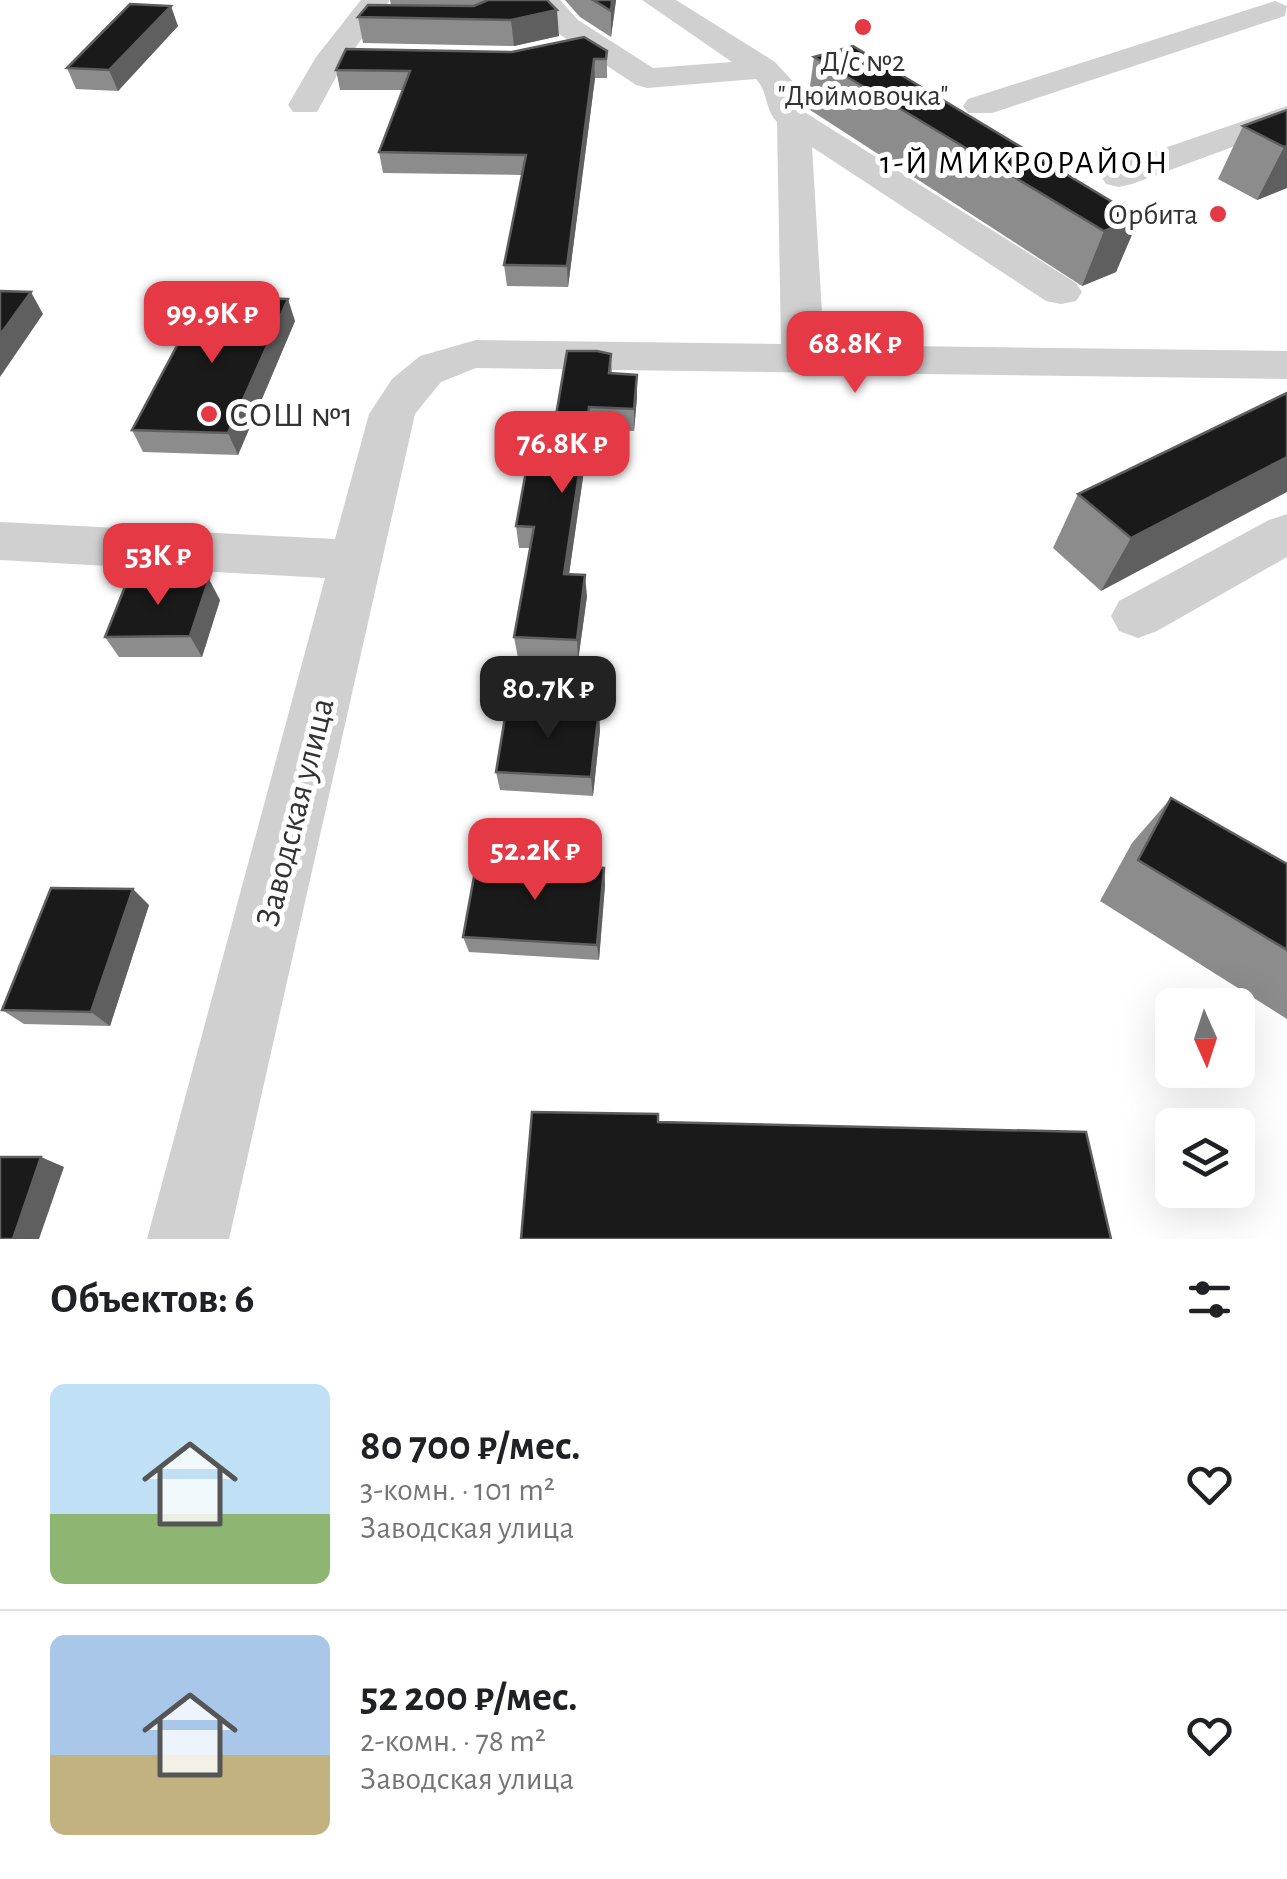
<!DOCTYPE html>
<html lang="ru">
<meta charset="utf-8">
<style>
:root{--surface:#fff;--page:#f2f2f2;--text:#202124;--muted:#757577;--line:#e0e0e0;--accent:#e63946}
body{margin:0;font-family:"Alegreya Sans",sans-serif;background:var(--page);color:var(--text);height:100vh;display:flex;flex-direction:column;font-size:38px;white-space:nowrap}
*{box-sizing:border-box;margin:0}
p{font-size:32px;color:var(--muted)}
.icon{flex:none;width:55px;height:55px;fill:none;stroke:currentColor;stroke-width:2;stroke-linecap:round;stroke-linejoin:round}
.map{position:relative;height:1239px;overflow:hidden}
.sheet{display:flex;flex-direction:column;background:var(--surface);flex:1}
.sheet>*{flex:none}
.needle{width:65px;rotate:177deg}
.fabs{position:absolute;left:1155px;top:988px;display:grid;gap:20px}
.fabs a{display:grid;place-items:center;width:100px;height:100px;border-radius:15px;background:var(--surface);box-shadow:0 10px 40px #0002;font-size:50px}
.price{position:absolute;translate:-50% -85px;padding:0 22px;border-radius:20px;background:var(--accent);color:#fff;font-size:32px;line-height:65px;filter:drop-shadow(0 2px 5px #0008)}
.price::after{content:'';position:absolute;left:50%;top:60px;width:30px;height:22px;margin-left:-15px;background:inherit;clip-path:polygon(0 0,100% 0,50% 100%)}
.price.active{background:#222;color:#fff}
ul{padding:0;list-style:none}
li{display:flex;align-items:center;gap:30px;height:250px;padding:0 50px}
li+li{border-top:2px solid var(--line)}
li span{display:grid;place-items:center;flex:none;width:280px;height:200px;border-radius:15px;color:#555}
li>.icon{margin-inline-start:auto}
span .icon{width:120px;height:120px;fill:#fffc;stroke-width:1}
li b{font-size:42px}
h2{display:flex;justify-content:space-between;align-items:center;height:120px;padding:0 50px;font-size:42px}
.map>svg:first-child{display:block}
</style>
<div class="map">
<svg width="1287" height="1239" viewBox="0 0 1287 1239">
<rect width="100%" height="100%" fill="#fff"/>
<g fill="none" stroke-linecap="round" stroke-linejoin="round">
<g fill="#d0d0d0" fill-rule="evenodd">
<path d="M 361,0 L 390,0 L 342,66 L 317,112 L 293,112 L 288,105 L 316,57 Z"/>
<path d="M 530,0 L 560,0 L 578,20 L 653,68 L 732,62 L 642,0 L 676,0 L 775,62 L 798,87 L 801,108 L 806,113 L 1076,283 L 1082,292 L 1076,301 L 1061,304 L 1046,301 L 812,147 L 824,345 L 1287,351 L 1287,379 L 476,368 L 441,382 L 415,414 L 229,1239 L 147,1239 L 325,578 L 0,560 L 0,522 L 335,539 L 369,414 L 392,379 L 420,356 L 476,340 L 781,344 L 777,122 C 764,108 769,93 756,79 L 647,88 L 636,85 L 556,32 Z"/>
<path d="M 1275,1 L 1287,6 L 1285,16 L 992,113 L 968,113 L 963,106 L 968,99 Z"/>
<path d="M 1287,106 L 1287,127 L 1132,184 L 1119,187 L 1106,184 L 1101,176 L 1106,168 Z"/>
<path d="M 1287,514 L 1287,557 L 1157,631 L 1138,638 L 1119,631 L 1111,616 L 1119,601 L 1269,520 Z"/>
</g>
</g>
<g fill="#8c8c8c">
<path d="M 390,0 L 547,0 L 559,36 L 514,46 L 363,43 L 358,17 L 391,5 Z"/>
<path d="M 565,0 L 616,0 L 611,37 L 580,17 Z"/>
<path d="M 178,26 L 118,91 L 76,89 L 67,68 Z"/>
<path d="M 607,51 L 607,78 L 595,78 L 568,287 L 507,286 L 504,265 L 522,175 L 383,173 L 379,152 L 403,90 L 340,90 L 336,70 L 512,52 Z"/>
<path d="M 814,57 L 1139,218 L 1116,272 L 1082,286 L 807,108 Z"/>
<path d="M 1287,110 L 1287,188 L 1257,200 L 1218,179 L 1243,126 Z"/>
<path d="M 295,321 L 238,455 L 143,452 L 132,430 Z"/>
<path d="M 611,354 L 612,374 L 637,397 L 634,431 L 590,429 L 569,574 L 587,596 L 578,661 L 518,658 L 514,637 L 530,548 L 519,548 L 516,526 L 551,445 Z"/>
<path d="M 1287,393 L 1101,591 L 1053,548 L 1078,494 Z"/>
<path d="M 220,600 L 202,657 L 119,657 L 105,637 Z"/>
<path d="M 600,730 L 593,796 L 500,790 L 496,772 Z"/>
<path d="M 1171,798 L 1287,864 L 1287,1019 L 1100,901 L 1132,843 Z"/>
<path d="M 604,868 L 605,885 L 599,960 L 469,952 L 463,937 Z"/>
<path d="M 149,905 L 110,1026 L 24,1024 L 2,1010 Z"/>
</g>
<g fill="#5f5f5f">
<path d="M 612,0 L 616,0 L 611,37 L 611,11 Z"/>
<path d="M 171,6 L 178,26 L 118,91 L 109,70 Z"/>
<path d="M 557,10 L 559,36 L 514,46 L 511,20 Z"/>
<path d="M 594,59 L 595,78 L 568,287 L 567,266 Z"/>
<path d="M 1287,146 L 1287,188 L 1257,200 L 1284,147 Z"/>
<path d="M 1139,218 L 1116,272 L 1082,286 L 1104,231 Z"/>
<path d="M 31,292 L 43,314 L 0,377 L 0,335 Z"/>
<path d="M 288,299 L 295,321 L 238,455 L 228,433 Z"/>
<path d="M 637,375 L 637,397 L 634,431 L 634,409 Z"/>
<path d="M 589,407 L 590,429 L 566,595 L 564,574 Z"/>
<path d="M 1287,457 L 1287,492 L 1101,591 L 1131,538 Z"/>
<path d="M 585,575 L 587,596 L 578,661 L 577,640 Z"/>
<path d="M 209,579 L 220,600 L 202,657 L 190,636 Z"/>
<path d="M 599,710 L 600,730 L 593,796 L 591,777 Z"/>
<path d="M 604,868 L 605,885 L 599,960 L 597,945 Z"/>
<path d="M 133,889 L 149,905 L 110,1026 L 91,1012 Z"/>
<path d="M 41,1157 L 64,1167 L 39,1239 L 13,1239 Z"/>
</g>
<g fill="#1a1a1a" stroke="#5f5f5f" stroke-width="2.5">
<path d="M 488,0 L 547,0 L 557,10 L 511,20 L 358,17 L 368,5 L 474,6 Z"/>
<path d="M 593,0 L 612,0 L 611,11 Z"/>
<path d="M 130,4 L 171,6 L 109,70 L 67,68 Z"/>
<path d="M 584,37 L 607,51 L 606,59 L 594,59 L 567,266 L 504,265 L 526,155 L 379,152 L 410,71 L 336,70 L 346,49 L 512,52 Z"/>
<path d="M 853,46 L 1139,218 L 1104,231 L 814,57 Z"/>
<path d="M 1287,110 L 1287,146 L 1284,147 L 1243,126 Z"/>
<path d="M 0,291 L 31,292 L 0,335 Z"/>
<path d="M 203,297 L 288,299 L 228,433 L 132,430 Z"/>
<path d="M 567,351 L 597,351 L 611,354 L 609,373 L 637,375 L 634,409 L 589,407 L 564,574 L 585,575 L 577,640 L 514,637 L 534,527 L 516,526 L 531,444 L 551,445 Z"/>
<path d="M 1287,393 L 1287,457 L 1131,538 L 1078,494 Z"/>
<path d="M 128,579 L 209,579 L 190,636 L 105,637 Z"/>
<path d="M 507,705 L 599,710 L 591,777 L 496,772 Z"/>
<path d="M 1171,798 L 1287,864 L 1287,950 L 1138,860 Z"/>
<path d="M 477,860 L 604,868 L 597,945 L 463,937 Z"/>
<path d="M 51,888 L 133,889 L 91,1012 L 2,1010 Z"/>
<path d="M 532,1112 L 658,1114 L 658,1122 L 1086,1132 L 1111,1239 L 521,1239 Z"/>
<path d="M 0,1157 L 41,1157 L 13,1239 L 0,1239 Z"/>
</g>
<g fill="#e63946" stroke="#fff" stroke-width="4">
<circle cx="863" cy="27" r="10"/>
<circle cx="1218" cy="214" r="10"/>
<circle cx="209" cy="414" r="10"/>
</g>
<g text-anchor="middle" stroke-width="10" stroke-linejoin="round" paint-order="stroke">
<g font-size="30" fill="#333" stroke="#fff">
<text x="863" y="71">Д/с №2<tspan x="863" dy="34">"Дюймовочка"</tspan></text>
<text x="1198" y="224" text-anchor="end">Орбита</text>
</g>
<g font-size="32" letter-spacing="2.5" fill="#000" stroke="#fff">
<text x="1025" y="173">1-Й МИКРОРАЙОН</text>
</g>
<g font-size="35" fill="#333" stroke="#fff" text-anchor="start">
<text x="229" y="426">СОШ №1</text>
</g>
<g font-size="35" fill="#333" stroke="#fff">
<text transform="translate(294 812) rotate(-76)" y="12">Заводская улица</text>
</g>
</g>
</svg>
<div class="fabs">
<a><svg class="needle" viewBox="-14 -14 28 28"><path d="M0-13l5 13h-10z" fill="#e53935"/><path d="M0 13l5-13h-10z" fill="#757577"/></svg></a>
<a><svg class="icon" aria-label="layers" viewBox="0 0 24 24"><path d="M12 4l9 5-9 5-9-5zM3 14l9 5 9-5"/></svg></a>
</div>
<b class="price" style="left:212px;top:366px">99.9K ₽</b>
<b class="price" style="left:855px;top:396px">68.8K ₽</b>
<b class="price" style="left:562px;top:496px">76.8K ₽</b>
<b class="price" style="left:158px;top:608px">53K ₽</b>
<b class="price active" style="left:548px;top:741px">80.7K ₽</b>
<b class="price" style="left:535px;top:903px">52.2K ₽</b>
</div>
<section class="sheet">
<h2>Объектов: 6<svg class="icon" aria-label="filters" viewBox="0 0 24 24"><path d="M4 7h16M4 17h16"/><circle cx="9" cy="7" r="2"/><circle cx="15" cy="17" r="2"/></svg></h2>
<ul>
<li><span style="background:linear-gradient(#bfe0f5 65%,#8fb573 0)"><svg class="icon" aria-label="home" viewBox="0 0 24 24"><path d="M3 11l9-7 9 7M6 9v11h12V9"/></svg></span><div><b>80 700 ₽/мес.</b><p>3-комн. · 101 m²</p><p>Заводская улица</p></div><svg class="icon" aria-label="heart" viewBox="0 0 24 24"><path d="M12 20l-8-8c-3-5 5-10 8-4 3-6 11-1 8 4z"/></svg></li>
<li><span style="background:linear-gradient(#a9c7e8 60%,#c2b280 0)"><svg class="icon" aria-label="home" viewBox="0 0 24 24"><path d="M3 11l9-7 9 7M6 9v11h12V9"/></svg></span><div><b>52 200 ₽/мес.</b><p>2-комн. · 78 m²</p><p>Заводская улица</p></div><svg class="icon" aria-label="heart" viewBox="0 0 24 24"><path d="M12 20l-8-8c-3-5 5-10 8-4 3-6 11-1 8 4z"/></svg></li>
</ul>
</section>
